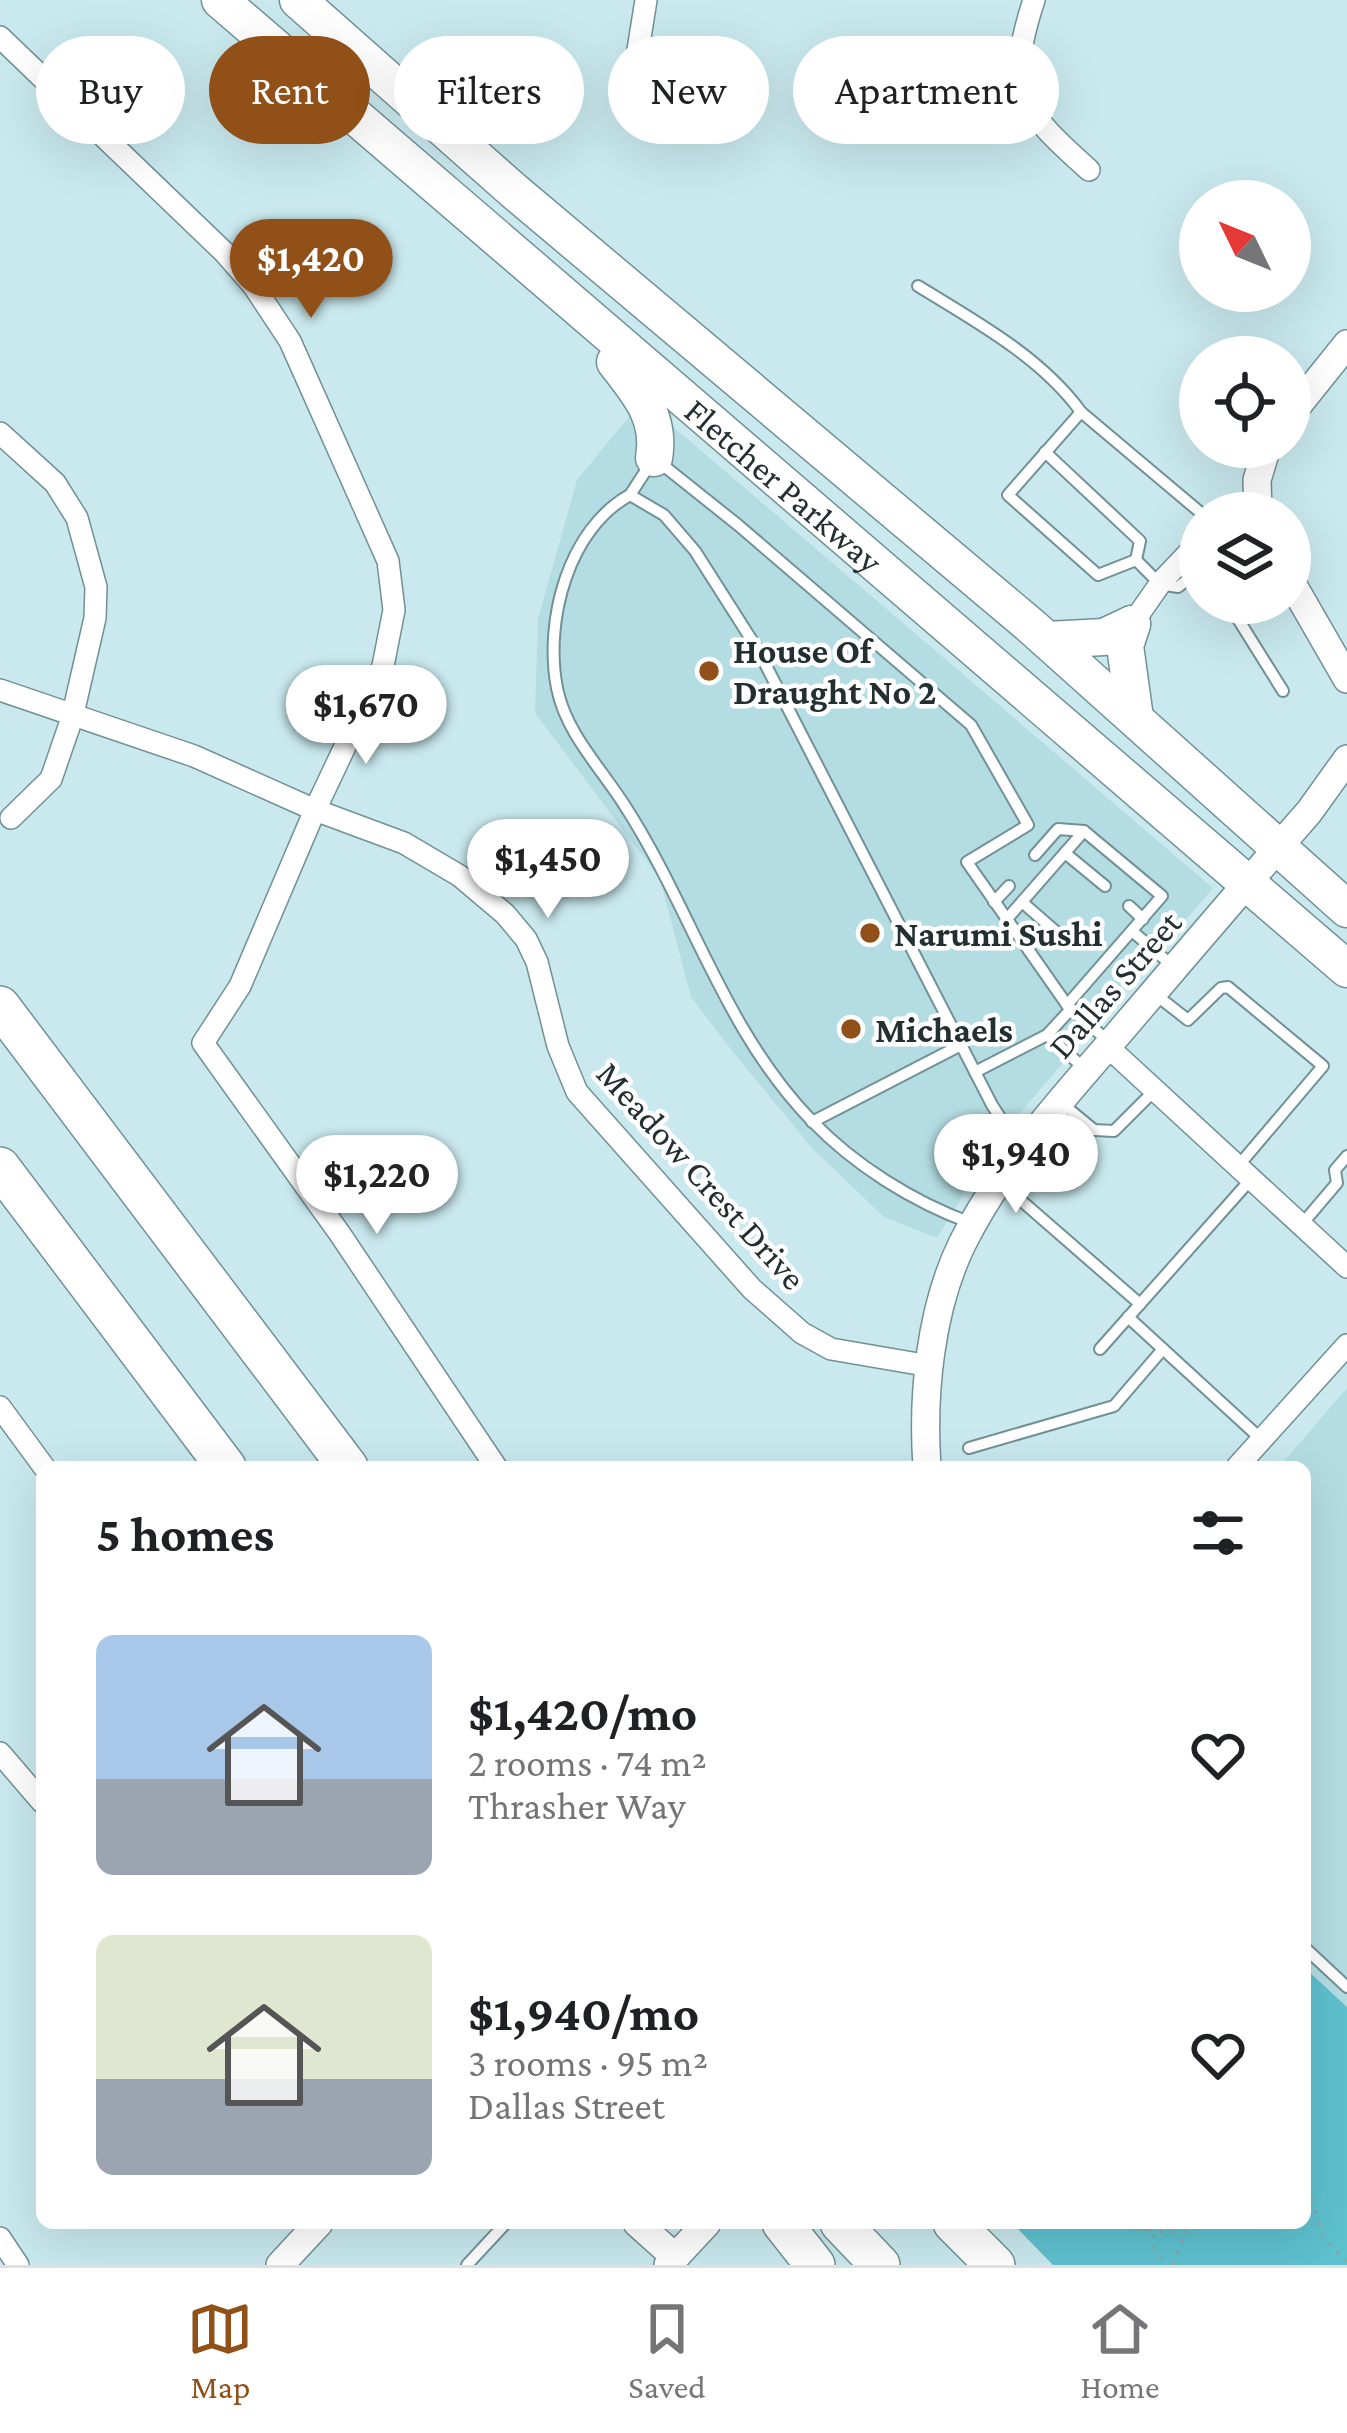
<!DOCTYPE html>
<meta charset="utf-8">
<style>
:root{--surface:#fff;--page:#f2f2f2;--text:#202124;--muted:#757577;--line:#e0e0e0;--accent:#905018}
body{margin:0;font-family:"Crimson Pro",serif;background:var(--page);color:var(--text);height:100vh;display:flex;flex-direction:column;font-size:45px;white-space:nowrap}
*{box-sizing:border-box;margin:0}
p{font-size:39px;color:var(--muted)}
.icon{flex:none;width:66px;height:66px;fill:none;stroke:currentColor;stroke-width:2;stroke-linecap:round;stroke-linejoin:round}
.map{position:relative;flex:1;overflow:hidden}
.sheet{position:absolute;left:36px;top:1461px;width:1275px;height:768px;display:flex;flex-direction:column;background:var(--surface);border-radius:18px;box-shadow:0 12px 48px #0002}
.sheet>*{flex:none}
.top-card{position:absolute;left:36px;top:36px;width:1275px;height:108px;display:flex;gap:24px}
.needle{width:78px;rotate:313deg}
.tools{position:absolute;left:1179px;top:180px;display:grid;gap:24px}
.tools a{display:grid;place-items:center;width:132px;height:132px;border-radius:50%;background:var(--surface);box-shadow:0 12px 48px #0002;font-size:60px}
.price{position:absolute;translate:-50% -102px;padding:0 27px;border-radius:42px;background:#fff;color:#222;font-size:39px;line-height:78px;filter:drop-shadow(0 3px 6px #0008)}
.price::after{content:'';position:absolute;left:50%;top:72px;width:36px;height:27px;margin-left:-18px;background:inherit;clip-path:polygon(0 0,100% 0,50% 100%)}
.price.on{background:var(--accent);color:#fff}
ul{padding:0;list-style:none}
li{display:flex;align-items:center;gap:36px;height:300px;padding:0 60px}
li span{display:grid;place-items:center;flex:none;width:336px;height:240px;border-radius:18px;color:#555}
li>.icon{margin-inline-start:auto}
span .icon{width:144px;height:144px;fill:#fffc;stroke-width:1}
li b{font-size:51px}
h2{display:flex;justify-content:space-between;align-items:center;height:144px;padding:0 60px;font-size:51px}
.tag{padding:0 42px;border-radius:54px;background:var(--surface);box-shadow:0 12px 48px #0002;font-size:42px;line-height:108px}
.tag.on{background:var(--accent);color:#fff}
.dock{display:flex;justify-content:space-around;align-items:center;height:168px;border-top:3px solid var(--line);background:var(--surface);font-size:33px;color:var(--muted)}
.dock a{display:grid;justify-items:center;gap:6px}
.dock .on{color:var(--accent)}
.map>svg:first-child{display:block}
</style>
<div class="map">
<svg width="1347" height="2265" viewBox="0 0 1347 2265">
<rect width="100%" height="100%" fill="#c9e9ee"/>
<g fill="#b4dde3">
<path d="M 632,413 L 670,424 L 1213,888 L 995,1142 L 937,1238 L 884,1217 L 811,1147 L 733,1052 L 691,997 L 660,879 L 535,713 L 538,619 L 577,480 Z"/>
<path d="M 1347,1388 L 1347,2007 L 1305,1968 L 1305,1467 L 1279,1467 Z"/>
</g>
<path fill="#5ec1ce" d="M 1305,1968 L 1347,2007 L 1347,2265 L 1053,2265 L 1012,2223 L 1305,2223 Z"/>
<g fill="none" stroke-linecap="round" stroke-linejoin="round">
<defs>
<g id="service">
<path d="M 918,286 C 975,321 1041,357 1081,412"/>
<path d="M 1045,452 L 1140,541 L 1136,560 L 1160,584 L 1178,587 L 1200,570"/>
<path d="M 630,495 C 568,529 544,621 557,688 C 566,734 602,769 625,806 C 692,910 724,1030 811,1120 C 854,1165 913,1202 971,1223"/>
<path d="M 1136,560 L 1098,575 L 1008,495 L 1081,412 L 1201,513"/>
<path d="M 1228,603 L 1283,691"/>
<path d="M 1065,853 L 1105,886"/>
<path d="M 1035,855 L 1058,829 L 1084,831"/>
<path d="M 994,902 L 1009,886"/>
<path d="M 1022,902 L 1062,937"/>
<path d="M 1129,906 L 1143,919"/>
<path d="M 1006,920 L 1084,831 L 1162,896 L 1067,1005"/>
<path d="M 1132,931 L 1175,968"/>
<path d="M 1156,995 L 1188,1020 L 1221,988 L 1228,987 L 1323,1066 L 1239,1165"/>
<path d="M 1047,1035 L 1085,1069"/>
<path d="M 975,1072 L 1047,1035 L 1071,1009"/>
<path d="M 1060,1102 L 1094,1130 L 1114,1131 L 1155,1090"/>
<path d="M 812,1122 L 961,1045"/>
<path d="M 1020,1148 L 992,1105 L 758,650 L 695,551 L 664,515 L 630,495 L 654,458 L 738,525 L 971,725 L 1028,825 L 967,862 L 1067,1005 L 1108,1041"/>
<path d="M 1024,1203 L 1140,1304"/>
<path d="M 1303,1223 L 1337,1183 L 1335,1170 L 1347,1156"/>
<path d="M 1128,1317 L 1261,1439"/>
<path d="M 1100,1349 L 1252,1178"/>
<path d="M 969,1448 L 1114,1406 L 1163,1349"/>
<path d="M 1305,1948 L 1347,1987"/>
<path d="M 467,2265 L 506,2223"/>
</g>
<g id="minor">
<path d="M 1034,0 C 1004,91 1022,110 1089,170"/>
<path d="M 0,37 L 225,253 L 253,285 L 290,341 L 388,561 L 394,610 L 383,666 L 315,810 L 240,986 L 203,1043 L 340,1234 L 496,1467"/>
<path d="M 638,50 L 646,0"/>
<path d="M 0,433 L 55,483 L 77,518 L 96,587 L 95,618 L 72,718 L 51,779 L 11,818"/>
<path d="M 1132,624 L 1162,581 L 1200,541"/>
<path d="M 0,690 L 194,756 L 315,810 L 404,843 L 460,876 L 505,914 L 526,939 L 537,962 L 558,1046 L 577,1092 L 752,1289 L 802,1333 L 831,1349 L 930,1366"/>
<path d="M 1107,1046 L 1347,1267"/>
<path d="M 0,1407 L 44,1467"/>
<path d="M 1237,1467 L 1347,1345"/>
<path d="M 0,1753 L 42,1802"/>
<path d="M 0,2238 L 18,2265"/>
</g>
<g id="tertiary">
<path d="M 1290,415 L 1347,344"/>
<path d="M 1258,513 L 1257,480 L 1267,447"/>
<path d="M 1290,580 L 1347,679"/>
<path d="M 927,1467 C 922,1395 930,1310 962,1244 C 1002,1164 1061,1100 1119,1033 C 1182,959 1245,885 1309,812 L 1347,759"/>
<path d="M 637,2223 L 675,2257"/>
<path d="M 280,2265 L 319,2223"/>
<path d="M 668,2265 L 707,2223"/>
</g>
<g id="primary">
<path id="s1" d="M 220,0 L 1347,969"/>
<path d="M 298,0 L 514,191 L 1031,626 L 1347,909"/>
<path d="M 615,362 C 639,393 661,417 654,458"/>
<path d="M 1132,624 L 1125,646 L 1135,718"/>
<path d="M 1047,640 L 1104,637 L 1132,624"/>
</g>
<g id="motorway">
<path d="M 0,1006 L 348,1467"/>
<path d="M 0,1167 L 226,1467"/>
<path d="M 782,2223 L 815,2265"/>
<path d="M 840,2223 L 880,2265"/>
<path d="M 953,2223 L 995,2265"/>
</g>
</defs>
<use href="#service" stroke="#729195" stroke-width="14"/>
<use href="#minor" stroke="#729195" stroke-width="24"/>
<use href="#tertiary" stroke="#729195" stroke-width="30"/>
<use href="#primary" stroke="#729195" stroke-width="39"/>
<use href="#motorway" stroke="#729195" stroke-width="42"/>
<g stroke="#8ba4a8" stroke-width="3" stroke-dasharray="3 9" stroke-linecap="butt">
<path d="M 1305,2176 L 1324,2239 L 1347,2261"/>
<path d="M 1088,2223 L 1171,2233 L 1184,2233 L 1204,2223"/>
<path d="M 1154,2235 L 1153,2248 L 1165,2265"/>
<path d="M 1173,2265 L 1184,2234"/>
</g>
<use href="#service" stroke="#fff" stroke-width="10"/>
<use href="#minor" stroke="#fff" stroke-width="21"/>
<use href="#tertiary" stroke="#fff" stroke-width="27"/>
<use href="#primary" stroke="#fff" stroke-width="36"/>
<use href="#motorway" stroke="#fff" stroke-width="39"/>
</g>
<g fill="#905018" stroke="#fff" stroke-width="4.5">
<circle cx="709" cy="671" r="12"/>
<circle cx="870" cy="933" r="12"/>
<circle cx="851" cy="1029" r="12"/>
</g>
<g text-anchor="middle" stroke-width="9" stroke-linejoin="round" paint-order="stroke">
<g font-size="36" fill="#232f31" stroke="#fff">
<text dy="13" stroke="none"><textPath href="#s1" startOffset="744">Fletcher Parkway</textPath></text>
<text transform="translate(1114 984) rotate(-49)" y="13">Dallas Street</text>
<text transform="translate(702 1175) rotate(48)" y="13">Meadow Crest Drive</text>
</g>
<g font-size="36" font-weight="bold" fill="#232f31" stroke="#fff" text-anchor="start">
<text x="733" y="663">House Of<tspan x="733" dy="41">Draught No 2</tspan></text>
<text x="894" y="946">Narumi Sushi</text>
<text x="875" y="1042">Michaels</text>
</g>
</g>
</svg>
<div class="tools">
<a><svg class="needle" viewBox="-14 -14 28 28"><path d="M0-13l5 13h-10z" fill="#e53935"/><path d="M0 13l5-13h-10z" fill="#757577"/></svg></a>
<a><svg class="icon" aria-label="locate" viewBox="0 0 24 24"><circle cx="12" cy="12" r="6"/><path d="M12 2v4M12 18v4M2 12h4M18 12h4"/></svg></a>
<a><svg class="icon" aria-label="layers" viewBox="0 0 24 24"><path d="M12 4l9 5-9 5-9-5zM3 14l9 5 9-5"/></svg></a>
</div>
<b class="price on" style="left:311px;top:321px">$1,420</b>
<b class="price" style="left:366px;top:767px">$1,670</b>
<b class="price" style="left:548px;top:921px">$1,450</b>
<b class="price" style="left:1016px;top:1216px">$1,940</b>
<b class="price" style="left:377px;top:1237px">$1,220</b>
<div class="top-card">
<a class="tag">Buy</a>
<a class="tag on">Rent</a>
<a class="tag">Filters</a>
<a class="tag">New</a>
<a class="tag">Apartment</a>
</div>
<section class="sheet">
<h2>5 homes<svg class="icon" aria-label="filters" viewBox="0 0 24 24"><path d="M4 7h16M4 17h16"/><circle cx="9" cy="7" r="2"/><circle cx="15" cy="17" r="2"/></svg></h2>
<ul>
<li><span style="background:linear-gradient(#a9c7e8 60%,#9aa5b1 0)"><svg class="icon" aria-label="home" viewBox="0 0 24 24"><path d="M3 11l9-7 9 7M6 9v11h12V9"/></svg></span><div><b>$1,420/mo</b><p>2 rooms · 74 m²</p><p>Thrasher Way</p></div><svg class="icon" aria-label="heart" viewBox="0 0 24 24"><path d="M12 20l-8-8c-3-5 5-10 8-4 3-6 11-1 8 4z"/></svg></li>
<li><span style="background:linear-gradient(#dfe7d0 60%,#9aa5b1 0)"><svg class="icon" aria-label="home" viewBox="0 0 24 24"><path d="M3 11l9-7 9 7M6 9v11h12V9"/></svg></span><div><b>$1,940/mo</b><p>3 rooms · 95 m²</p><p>Dallas Street</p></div><svg class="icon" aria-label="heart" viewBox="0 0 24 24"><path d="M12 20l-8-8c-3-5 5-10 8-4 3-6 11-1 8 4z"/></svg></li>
</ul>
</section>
</div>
<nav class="dock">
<a class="on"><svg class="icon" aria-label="map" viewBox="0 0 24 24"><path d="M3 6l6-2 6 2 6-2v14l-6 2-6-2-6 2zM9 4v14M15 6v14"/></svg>Map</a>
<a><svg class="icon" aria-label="saved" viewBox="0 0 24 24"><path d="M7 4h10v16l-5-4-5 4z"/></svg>Saved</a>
<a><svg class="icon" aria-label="home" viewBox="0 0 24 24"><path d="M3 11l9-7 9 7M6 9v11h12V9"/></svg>Home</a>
</nav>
